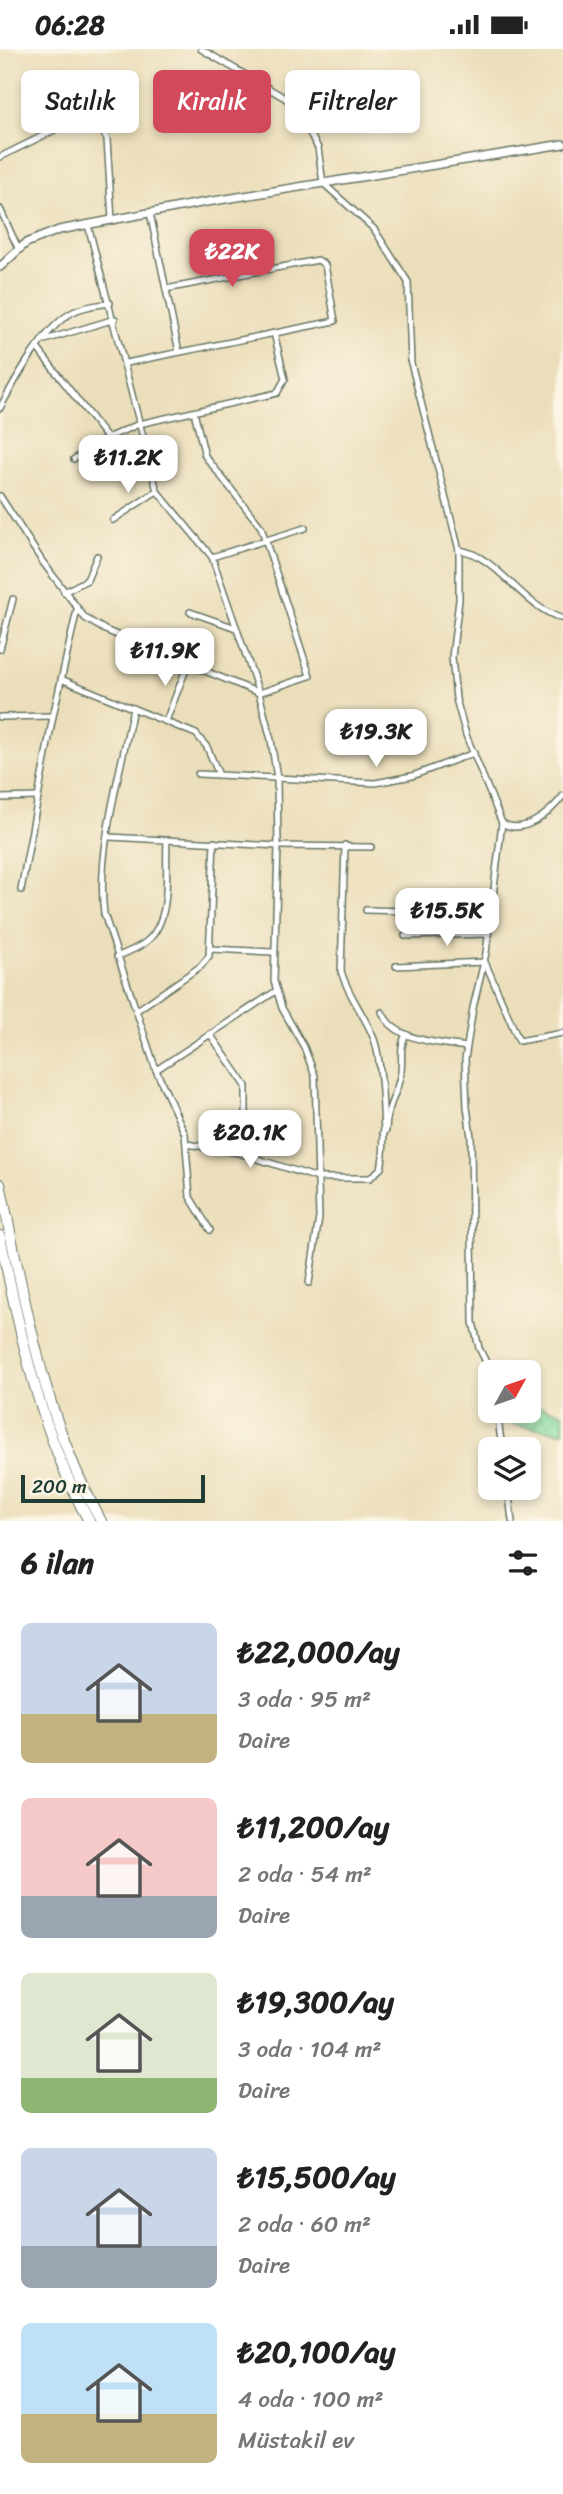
<!DOCTYPE html>
<html lang="tr">
<meta charset="utf-8">
<style>
:root{--surface:#fff;--page:#f2f2f2;--text:#222;--muted:#767676;--accent:#d1495b}
body{margin:0;font-family:Sriracha,sans-serif;background:var(--page);color:var(--text);height:100vh;display:flex;flex-direction:column;font-size:26px;white-space:nowrap}
*{box-sizing:border-box;margin:0}
p{font-size:23px;color:var(--muted)}
.icon{flex:none;width:38px;height:38px;fill:none;stroke:currentColor;stroke-width:2;stroke-linecap:round;stroke-linejoin:round}
.map{position:relative;height:1472px;overflow:hidden}
.sheet{display:flex;flex-direction:column;background:var(--surface);flex:1}
.sheet>*{flex:none}
.banner{position:absolute;left:21px;top:21px;width:522px;height:63px;display:flex;gap:14px}
.needle{width:46px;rotate:50deg}
.buttons{position:absolute;left:478px;top:1311px;display:grid;gap:14px}
.buttons a{display:grid;place-items:center;width:63px;height:63px;border-radius:10px;background:var(--surface);box-shadow:0 4px 10px #0003;font-size:35px}
.scale{position:absolute;left:21px;bottom:18px;width:184px;box-sizing:border-box;padding-left:7px;border:4px solid #1f3d34;border-top:0;font-size:19px;line-height:24px;white-space:nowrap;color:#1f3d34;-webkit-text-stroke:5px #fcf5e5;paint-order:stroke}
.price{position:absolute;translate:-50% -60px;padding:0 16px;border-radius:14px;background:#fff;color:#222;font-size:23px;line-height:46px;filter:drop-shadow(0 2px 4px #0008)}
.price::after{content:'';position:absolute;left:50%;top:42px;width:21px;height:16px;margin-left:-10px;background:inherit;clip-path:polygon(0 0,100% 0,50% 100%)}
.price.on{background:var(--accent);color:#fff}
ul{padding:0;list-style:none}
li{display:flex;align-items:center;gap:21px;height:175px;padding:0 21px}
li span{display:grid;place-items:center;flex:none;width:196px;height:140px;border-radius:10px;color:#555}
li>.icon{margin-inline-start:auto}
span .icon{width:84px;height:84px;fill:#fffc;stroke-width:1}
li b{font-size:30px}
h2{display:flex;justify-content:space-between;align-items:center;height:84px;padding:0 21px;font-size:30px}
.tag{padding:0 24px;border-radius:10px;background:var(--surface);box-shadow:0 4px 10px #0003;font-size:24px;line-height:63px}
.tag.on{background:var(--accent);color:#fff}
.status{display:flex;justify-content:space-between;align-items:center;height:49px;padding:0 35px;background:var(--surface);direction:ltr}
.status svg{height:19px;fill:currentColor}
.map>svg:first-child{display:block}
</style>
<div class="status"><b>06:28</b><svg viewBox="0 0 49 12"><path d="M0 12V9h3v3zM5 12V6h3v6zM10 12V3h3v9zM15 12V0h3v12zM26 1h20v11H26zM47 4h2v5h-2z"/></svg></div>
<div class="map">
<svg width="563" height="1472" viewBox="0 0 563 1472">
<defs>
<pattern id="grass-dots" width="8" height="8" patternUnits="userSpaceOnUse" patternTransform="scale(1.75)"><rect width="8" height="8" fill="#80da9f"/><path d="M2 2h.1M6 6h.1" fill="none" stroke="#68b282" stroke-width="1.8" stroke-linecap="round"/></pattern>
</defs>
<rect width="100%" height="100%" fill="#fcf5e5"/>
<filter id="ink" filterUnits="userSpaceOnUse"><feTurbulence type="fractalNoise" baseFrequency=".0143" numOctaves="2"/><feDisplacementMap in="SourceGraphic" scale="14" xChannelSelector="R" yChannelSelector="G"/><feConvolveMatrix kernelMatrix="1 2 1 2 8 2 1 2 1" color-interpolation-filters="sRGB"/></filter>
<filter id="wash" filterUnits="userSpaceOnUse"><feTurbulence type="fractalNoise" baseFrequency=".00686" numOctaves="4" result="noise"/><feDisplacementMap in="SourceGraphic" scale="28" xChannelSelector="R" yChannelSelector="G"/><feGaussianBlur stdDeviation="1.57" result="paint"/><feColorMatrix in="noise" values="0 0 0 0 0 0 0 0 0 0 0 0 0 0 0 0 0 1.4 0 .05"/><feComposite in="paint" operator="in"/></filter>
<g filter="url(#wash)">
<rect width="100%" height="100%" fill="#ebdeba"/>
<path fill="url(#grass-dots)" stroke="#508c6a" stroke-width="2" d="M 529,1354 L 563,1364 L 563,1383 L 502,1374 L 501,1362 L 528,1362 Z"/>
</g>
<g filter="url(#ink)">
<g fill="none" stroke-linecap="round" stroke-linejoin="round">
<defs>
<g id="minor">
<path d="M 201,0 L 285,49 L 297,61 L 318,99 L 323,134 L 374,180 L 408,233 L 411,314 L 459,501 L 459,551 L 452,608 L 456,650 L 466,686 L 502,774 L 486,904 L 473,959 L 465,1010 L 467,1058 L 471,1088 L 473,1273 L 479,1299 L 491,1323"/>
<path d="M 0,108 L 91,63 L 107,90 L 112,171"/>
<path d="M 0,160 L 18,199"/>
<path d="M 150,164 L 179,303"/>
<path d="M 88,176 L 157,442 L 212,508 L 259,644 L 271,691 L 277,729 L 278,797 L 274,932 L 282,959 L 304,998 L 315,1027 L 319,1169 L 309,1234"/>
<path d="M 45,291 L 115,270"/>
<path d="M 38,300 L 107,389"/>
<path d="M 126,314 L 335,272 L 325,216 L 318,211 L 166,240"/>
<path d="M 0,359 C 15,331 44,278 73,263 C 84,257 98,256 110,254"/>
<path d="M 74,410 L 107,389 L 139,375 L 277,344 L 285,330 L 274,284"/>
<path d="M 0,447 L 42,512 L 85,569 L 105,581 L 259,644 L 310,627 L 261,478 L 205,407 L 194,363"/>
<path d="M 113,471 L 157,442"/>
<path d="M 459,501 C 499,507 519,556 563,570"/>
<path d="M 212,508 L 305,479"/>
<path d="M 64,543 L 87,531 L 97,507"/>
<path d="M 190,563 L 236,579"/>
<path d="M 0,600 L 13,550"/>
<path d="M 61,630 L 196,685 L 207,698 L 219,726"/>
<path d="M 133,659 C 121,722 96,802 104,865 L 156,1021 L 185,1085 L 190,1148 L 210,1181"/>
<path d="M 0,668 L 53,667"/>
<path d="M 166,672 L 188,615"/>
<path d="M 198,725 L 375,734 L 412,727 L 474,704"/>
<path d="M 0,749 L 38,748"/>
<path d="M 502,774 C 523,787 550,764 563,747"/>
<path d="M 109,788 L 278,797 L 371,798"/>
<path d="M 21,841 L 53,667 L 77,561"/>
<path d="M 366,861 L 489,864"/>
<path d="M 405,887 L 488,885"/>
<path d="M 211,900 L 273,903"/>
<path d="M 117,908 C 127,903 139,899 147,892 C 173,870 165,821 167,791"/>
<path d="M 396,917 L 485,913 L 519,992 L 563,984"/>
<path d="M 136,962 L 201,917 L 209,907 L 214,793"/>
<path d="M 382,963 C 395,993 438,993 466,998"/>
<path d="M 210,985 L 246,1037 L 246,1068 L 239,1104"/>
<path d="M 156,1021 L 276,942"/>
<path d="M 383,1084 L 386,1081 C 387,1056 395,1050 400,1028 C 404,1014 398,1000 406,985"/>
<path d="M 187,1095 L 239,1104 L 318,1129 L 370,1129 L 381,1119 C 387,1097 382,1012 374,990 C 365,966 348,947 341,922 L 345,796"/>
<path d="M 497,1362 L 502,1400"/>
<path d="M 508,1438 L 512,1472"/>
</g>
<path id="tertiary" d="M 0,218 L 26,194 L 59,181 L 201,154 L 563,95"/>
<g id="trunk">
<path d="M 0,1135 C 25,1251 42,1367 101,1472"/>
<path d="M 0,1187 C 20,1285 40,1383 89,1472"/>
</g>
</defs>
<use href="#minor" stroke="#667563" stroke-width="8"/>
<use href="#tertiary" stroke="#667563" stroke-width="10"/>
<use href="#trunk" stroke="#667563" stroke-width="12"/>
<use href="#minor" stroke="#fff" stroke-width="5"/>
<use href="#tertiary" stroke="#fff" stroke-width="7"/>
<use href="#trunk" stroke="#fff" stroke-width="10"/>
</g>
</g>
</svg>
<div class="buttons">
<a><svg class="needle" viewBox="-14 -14 28 28"><path d="M0-13l5 13h-10z" fill="#e53935"/><path d="M0 13l5-13h-10z" fill="#767676"/></svg></a>
<a><svg class="icon" aria-label="layers" viewBox="0 0 24 24"><path d="M12 4l9 5-9 5-9-5zM3 14l9 5 9-5"/></svg></a>
</div>
<div class="scale">200 m</div>
<b class="price on" style="left:232px;top:240px">₺22K</b>
<b class="price" style="left:128px;top:446px">₺11.2K</b>
<b class="price" style="left:165px;top:639px">₺11.9K</b>
<b class="price" style="left:376px;top:720px">₺19.3K</b>
<b class="price" style="left:447px;top:899px">₺15.5K</b>
<b class="price" style="left:250px;top:1121px">₺20.1K</b>
<div class="banner">
<a class="tag">Satılık</a>
<a class="tag on">Kiralık</a>
<a class="tag">Filtreler</a>
</div>
</div>
<section class="sheet">
<h2>6 ilan<svg class="icon" aria-label="filters" viewBox="0 0 24 24"><path d="M4 7h16M4 17h16"/><circle cx="9" cy="7" r="2"/><circle cx="15" cy="17" r="2"/></svg></h2>
<ul>
<li><span style="background:linear-gradient(#c9d6e8 65%,#c2b280 0)"><svg class="icon" aria-label="home" viewBox="0 0 24 24"><path d="M3 11l9-7 9 7M6 9v11h12V9"/></svg></span><div><b>₺22,000/ay</b><p>3 oda · 95 m²</p><p>Daire</p></div></li>
<li><span style="background:linear-gradient(#f6c9c9 70%,#9aa5b1 0)"><svg class="icon" aria-label="home" viewBox="0 0 24 24"><path d="M3 11l9-7 9 7M6 9v11h12V9"/></svg></span><div><b>₺11,200/ay</b><p>2 oda · 54 m²</p><p>Daire</p></div></li>
<li><span style="background:linear-gradient(#dfe7d0 75%,#8fb573 0)"><svg class="icon" aria-label="home" viewBox="0 0 24 24"><path d="M3 11l9-7 9 7M6 9v11h12V9"/></svg></span><div><b>₺19,300/ay</b><p>3 oda · 104 m²</p><p>Daire</p></div></li>
<li><span style="background:linear-gradient(#c9d6e8 70%,#9aa5b1 0)"><svg class="icon" aria-label="home" viewBox="0 0 24 24"><path d="M3 11l9-7 9 7M6 9v11h12V9"/></svg></span><div><b>₺15,500/ay</b><p>2 oda · 60 m²</p><p>Daire</p></div></li>
<li><span style="background:linear-gradient(#bfe0f5 65%,#c2b280 0)"><svg class="icon" aria-label="home" viewBox="0 0 24 24"><path d="M3 11l9-7 9 7M6 9v11h12V9"/></svg></span><div><b>₺20,100/ay</b><p>4 oda · 100 m²</p><p>Müstakil ev</p></div></li>
</ul>
</section>
